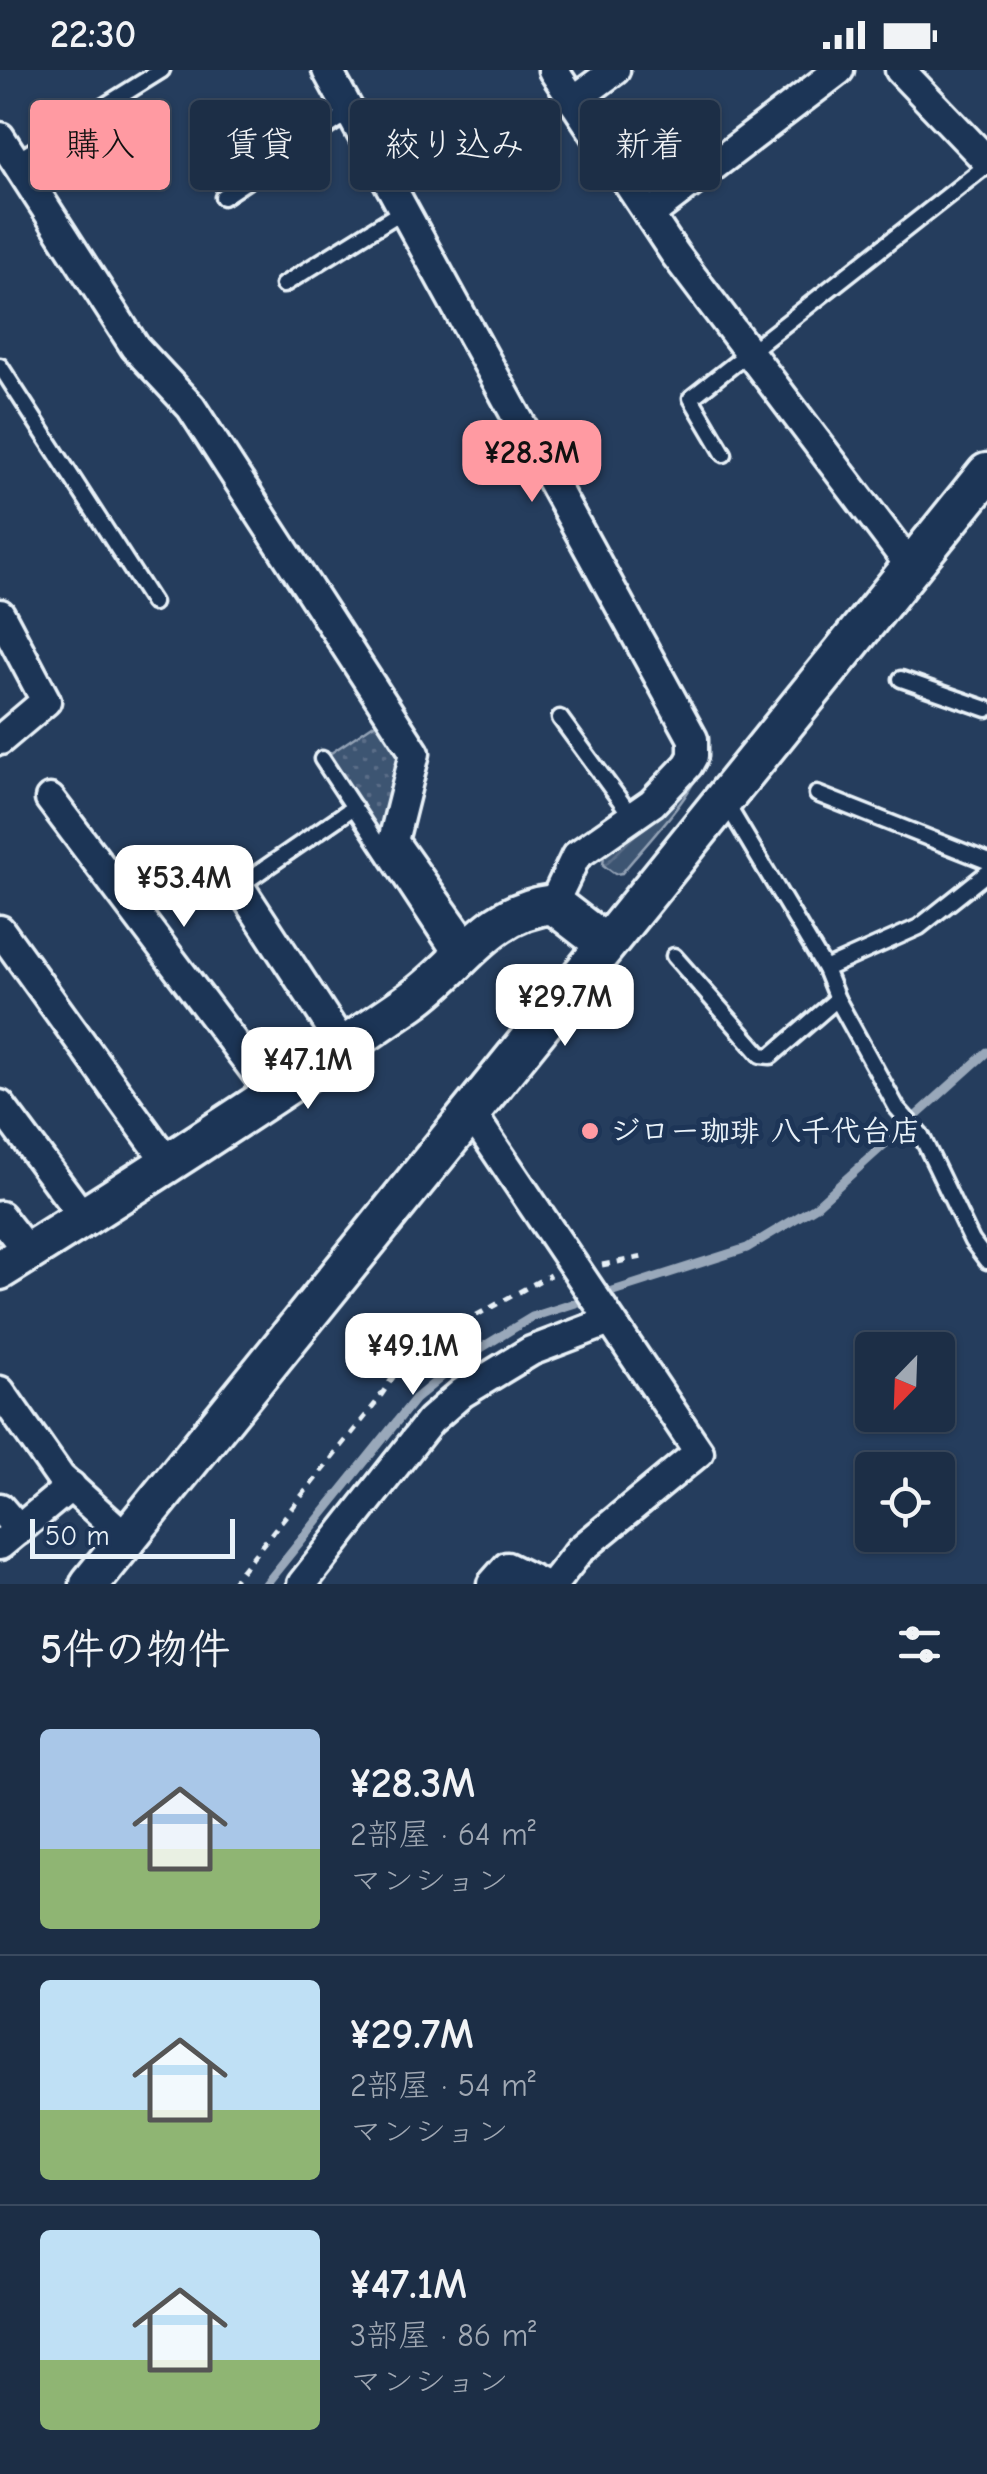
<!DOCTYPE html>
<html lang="ja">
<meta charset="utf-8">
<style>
:root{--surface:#1c2e46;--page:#25364d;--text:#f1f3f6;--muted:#a0a8b3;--line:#3a4a5f;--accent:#ff9aa2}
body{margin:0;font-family:"Comic Neue","Klee One",sans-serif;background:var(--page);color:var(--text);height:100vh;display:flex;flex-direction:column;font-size:38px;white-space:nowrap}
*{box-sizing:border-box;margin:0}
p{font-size:32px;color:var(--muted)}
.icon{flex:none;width:55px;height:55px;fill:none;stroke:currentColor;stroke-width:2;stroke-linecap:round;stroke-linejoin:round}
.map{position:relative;height:1514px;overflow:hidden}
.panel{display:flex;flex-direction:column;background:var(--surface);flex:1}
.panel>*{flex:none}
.top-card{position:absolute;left:30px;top:30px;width:928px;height:90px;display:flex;gap:20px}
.needle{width:65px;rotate:203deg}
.fabs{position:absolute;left:855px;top:1262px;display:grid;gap:20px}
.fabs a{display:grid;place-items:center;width:100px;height:100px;border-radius:10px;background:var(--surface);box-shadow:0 2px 8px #0004,0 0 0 2px var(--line);font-size:50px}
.scale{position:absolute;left:30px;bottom:25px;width:205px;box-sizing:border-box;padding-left:10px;border:5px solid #e8f1f8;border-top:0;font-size:28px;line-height:35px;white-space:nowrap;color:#e8f1f8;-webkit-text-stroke:8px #1d3557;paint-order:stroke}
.price{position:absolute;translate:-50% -85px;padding:0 22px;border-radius:20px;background:#fff;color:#222;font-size:32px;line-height:65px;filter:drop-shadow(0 2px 5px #0008)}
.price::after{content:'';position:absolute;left:50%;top:60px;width:30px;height:22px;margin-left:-15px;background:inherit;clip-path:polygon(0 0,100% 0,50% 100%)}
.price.on{background:var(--accent);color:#111}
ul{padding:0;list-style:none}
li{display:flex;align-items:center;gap:30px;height:250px;padding:0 40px}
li+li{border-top:2px solid var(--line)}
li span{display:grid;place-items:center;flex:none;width:280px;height:200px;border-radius:10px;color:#555}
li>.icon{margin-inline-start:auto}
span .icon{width:120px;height:120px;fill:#fffc;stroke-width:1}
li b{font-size:42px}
h2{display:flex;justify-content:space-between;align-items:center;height:120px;padding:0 40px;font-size:42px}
.chip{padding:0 35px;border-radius:10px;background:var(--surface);box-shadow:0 2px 8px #0004,0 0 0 2px var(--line);font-size:35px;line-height:90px}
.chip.on{background:var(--accent);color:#111}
.status{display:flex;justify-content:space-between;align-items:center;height:70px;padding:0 50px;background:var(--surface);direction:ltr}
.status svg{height:28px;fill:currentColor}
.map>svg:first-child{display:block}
</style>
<div class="status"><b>22:30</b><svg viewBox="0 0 49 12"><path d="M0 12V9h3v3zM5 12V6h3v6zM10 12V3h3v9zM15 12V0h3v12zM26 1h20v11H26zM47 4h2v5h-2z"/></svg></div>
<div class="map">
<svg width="987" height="1514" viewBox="0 0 987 1514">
<defs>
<pattern id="grass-dots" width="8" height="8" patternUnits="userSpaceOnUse" patternTransform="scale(2.5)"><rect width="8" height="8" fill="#3e5472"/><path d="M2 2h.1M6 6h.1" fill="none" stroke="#5a6d87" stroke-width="1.8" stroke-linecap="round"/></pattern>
<pattern id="garden-furrows" width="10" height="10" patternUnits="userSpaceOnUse" patternTransform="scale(2.5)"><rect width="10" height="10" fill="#3e5472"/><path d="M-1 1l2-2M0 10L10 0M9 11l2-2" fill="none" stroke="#5a6d87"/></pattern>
</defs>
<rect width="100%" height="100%" fill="#253d5d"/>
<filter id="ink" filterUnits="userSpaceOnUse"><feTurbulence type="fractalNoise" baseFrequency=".01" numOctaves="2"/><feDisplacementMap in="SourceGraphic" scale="20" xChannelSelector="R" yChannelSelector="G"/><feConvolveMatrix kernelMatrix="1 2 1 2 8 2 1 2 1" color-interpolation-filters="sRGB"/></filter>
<g filter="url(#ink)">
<path fill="url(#grass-dots)" stroke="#93a2b5" stroke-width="2.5" d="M 380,650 L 402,686 L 379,776 L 322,689 Z"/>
<path fill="url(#garden-furrows)" stroke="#93a2b5" stroke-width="2.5" d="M 706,675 C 708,712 646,773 622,803 L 615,804 L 603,795 L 604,785 C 654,754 685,732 706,675 Z"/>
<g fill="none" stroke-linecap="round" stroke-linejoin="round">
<path stroke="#99a8ba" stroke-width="9" d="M 266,1514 L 415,1329 L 463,1289 L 532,1247 L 747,1178 L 815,1137 L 987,982"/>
<defs>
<g id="lane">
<path d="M 16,91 L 162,0"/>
<path d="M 223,127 L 350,42"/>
<path d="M 283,215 L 404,140"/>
<path d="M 0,296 L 153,533"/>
<path d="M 724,384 L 691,328 L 987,95"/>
<path d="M 901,609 L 987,639"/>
<path d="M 560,648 L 633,748"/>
<path d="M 322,689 L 447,879"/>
<path d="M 817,724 L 987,791"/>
<path d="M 726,733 L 825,899 L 837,929 L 897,1038 L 921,1065 L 972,1171 L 987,1191"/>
<path d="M 239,816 L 354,737"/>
<path d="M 674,886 L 761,985 L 771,986 L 837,929"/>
<path d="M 825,899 L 919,857 L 987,803"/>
</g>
<g id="street">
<path d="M 327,0 L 693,669 L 693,686 L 688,695 L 652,733 L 576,786 L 553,834"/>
<path d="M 553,0 L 675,184 L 911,497"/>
<path d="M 900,0 L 987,91"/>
<path d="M 573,31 L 615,0"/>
<path d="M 0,67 L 135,277 L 191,337 L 415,683 L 393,771 L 470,880"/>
<path d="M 649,145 L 839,0"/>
<path d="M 0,544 L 46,631 L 0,670"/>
<path d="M 50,729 L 273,1025"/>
<path d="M 239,816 L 344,977"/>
<path d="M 0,860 L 168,1093"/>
<path d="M 0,1035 L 83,1147"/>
<path d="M 471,1043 L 699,1382 L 579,1481 L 553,1514"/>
<path d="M 0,1146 L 28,1182"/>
<path d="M 0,1321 L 60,1407 L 127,1468"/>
<path d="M 0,1438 L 19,1460"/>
<path d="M 0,1475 L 71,1416"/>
<path d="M 302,1514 L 430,1351 L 462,1323 L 531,1281 L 610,1251"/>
<path d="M 492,1514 L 507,1497 L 542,1514"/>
</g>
<g id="secondary">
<path d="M 0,1200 C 139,1113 276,1024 411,931 C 463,895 486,842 553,834 L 605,874"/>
<path d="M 90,1514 L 987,403"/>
</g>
</defs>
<use href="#lane" stroke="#e8f1f8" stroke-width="21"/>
<use href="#street" stroke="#e8f1f8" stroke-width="35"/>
<use href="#secondary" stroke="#e8f1f8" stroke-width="45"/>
<g stroke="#e8f1f8" stroke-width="5" stroke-dasharray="8 8" stroke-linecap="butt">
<path d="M 602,1195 L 643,1187"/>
<path d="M 231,1514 L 376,1333 L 399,1298 L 435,1268 L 550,1205"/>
</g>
<use href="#lane" stroke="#1d3557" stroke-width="14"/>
<use href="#street" stroke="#1d3557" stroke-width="28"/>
<use href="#secondary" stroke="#1d3557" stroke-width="38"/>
</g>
</g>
<circle fill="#ff9aa2" stroke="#1d3557" stroke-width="4" cx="590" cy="1061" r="10"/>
<g text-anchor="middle" stroke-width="10" stroke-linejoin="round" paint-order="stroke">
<g font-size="30" font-weight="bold" fill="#e8f1f8" stroke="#1d3557" text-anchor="start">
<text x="610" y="1071">ジロー珈琲 八千代台店</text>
</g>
</g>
</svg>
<div class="fabs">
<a><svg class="needle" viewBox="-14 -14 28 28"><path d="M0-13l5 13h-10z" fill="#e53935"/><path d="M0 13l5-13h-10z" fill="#a0a8b3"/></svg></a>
<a><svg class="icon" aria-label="locate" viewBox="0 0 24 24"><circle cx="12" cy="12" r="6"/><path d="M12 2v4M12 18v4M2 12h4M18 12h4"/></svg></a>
</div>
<div class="scale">50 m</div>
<b class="price on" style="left:532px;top:435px">¥28.3M</b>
<b class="price" style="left:184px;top:860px">¥53.4M</b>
<b class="price" style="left:565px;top:979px">¥29.7M</b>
<b class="price" style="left:308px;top:1042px">¥47.1M</b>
<b class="price" style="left:413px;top:1328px">¥49.1M</b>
<div class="top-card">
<a class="chip on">購入</a>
<a class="chip">賃貸</a>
<a class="chip">絞り込み</a>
<a class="chip">新着</a>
</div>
</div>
<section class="panel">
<h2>5件の物件<svg class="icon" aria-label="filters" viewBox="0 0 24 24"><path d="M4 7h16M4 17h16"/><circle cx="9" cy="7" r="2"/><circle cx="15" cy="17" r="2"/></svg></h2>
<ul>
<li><span style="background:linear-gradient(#a9c7e8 60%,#8fb573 0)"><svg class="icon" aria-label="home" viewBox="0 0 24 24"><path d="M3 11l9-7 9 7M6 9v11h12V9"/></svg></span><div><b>¥28.3M</b><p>2部屋 · 64 m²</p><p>マンション</p></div></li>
<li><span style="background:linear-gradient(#bfe0f5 65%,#8fb573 0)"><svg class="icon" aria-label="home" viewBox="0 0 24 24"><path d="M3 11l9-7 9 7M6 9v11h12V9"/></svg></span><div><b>¥29.7M</b><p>2部屋 · 54 m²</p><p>マンション</p></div></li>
<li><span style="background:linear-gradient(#bfe0f5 65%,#8fb573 0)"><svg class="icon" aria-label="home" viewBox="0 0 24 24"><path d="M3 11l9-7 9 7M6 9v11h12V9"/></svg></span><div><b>¥47.1M</b><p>3部屋 · 86 m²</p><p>マンション</p></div></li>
</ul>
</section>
